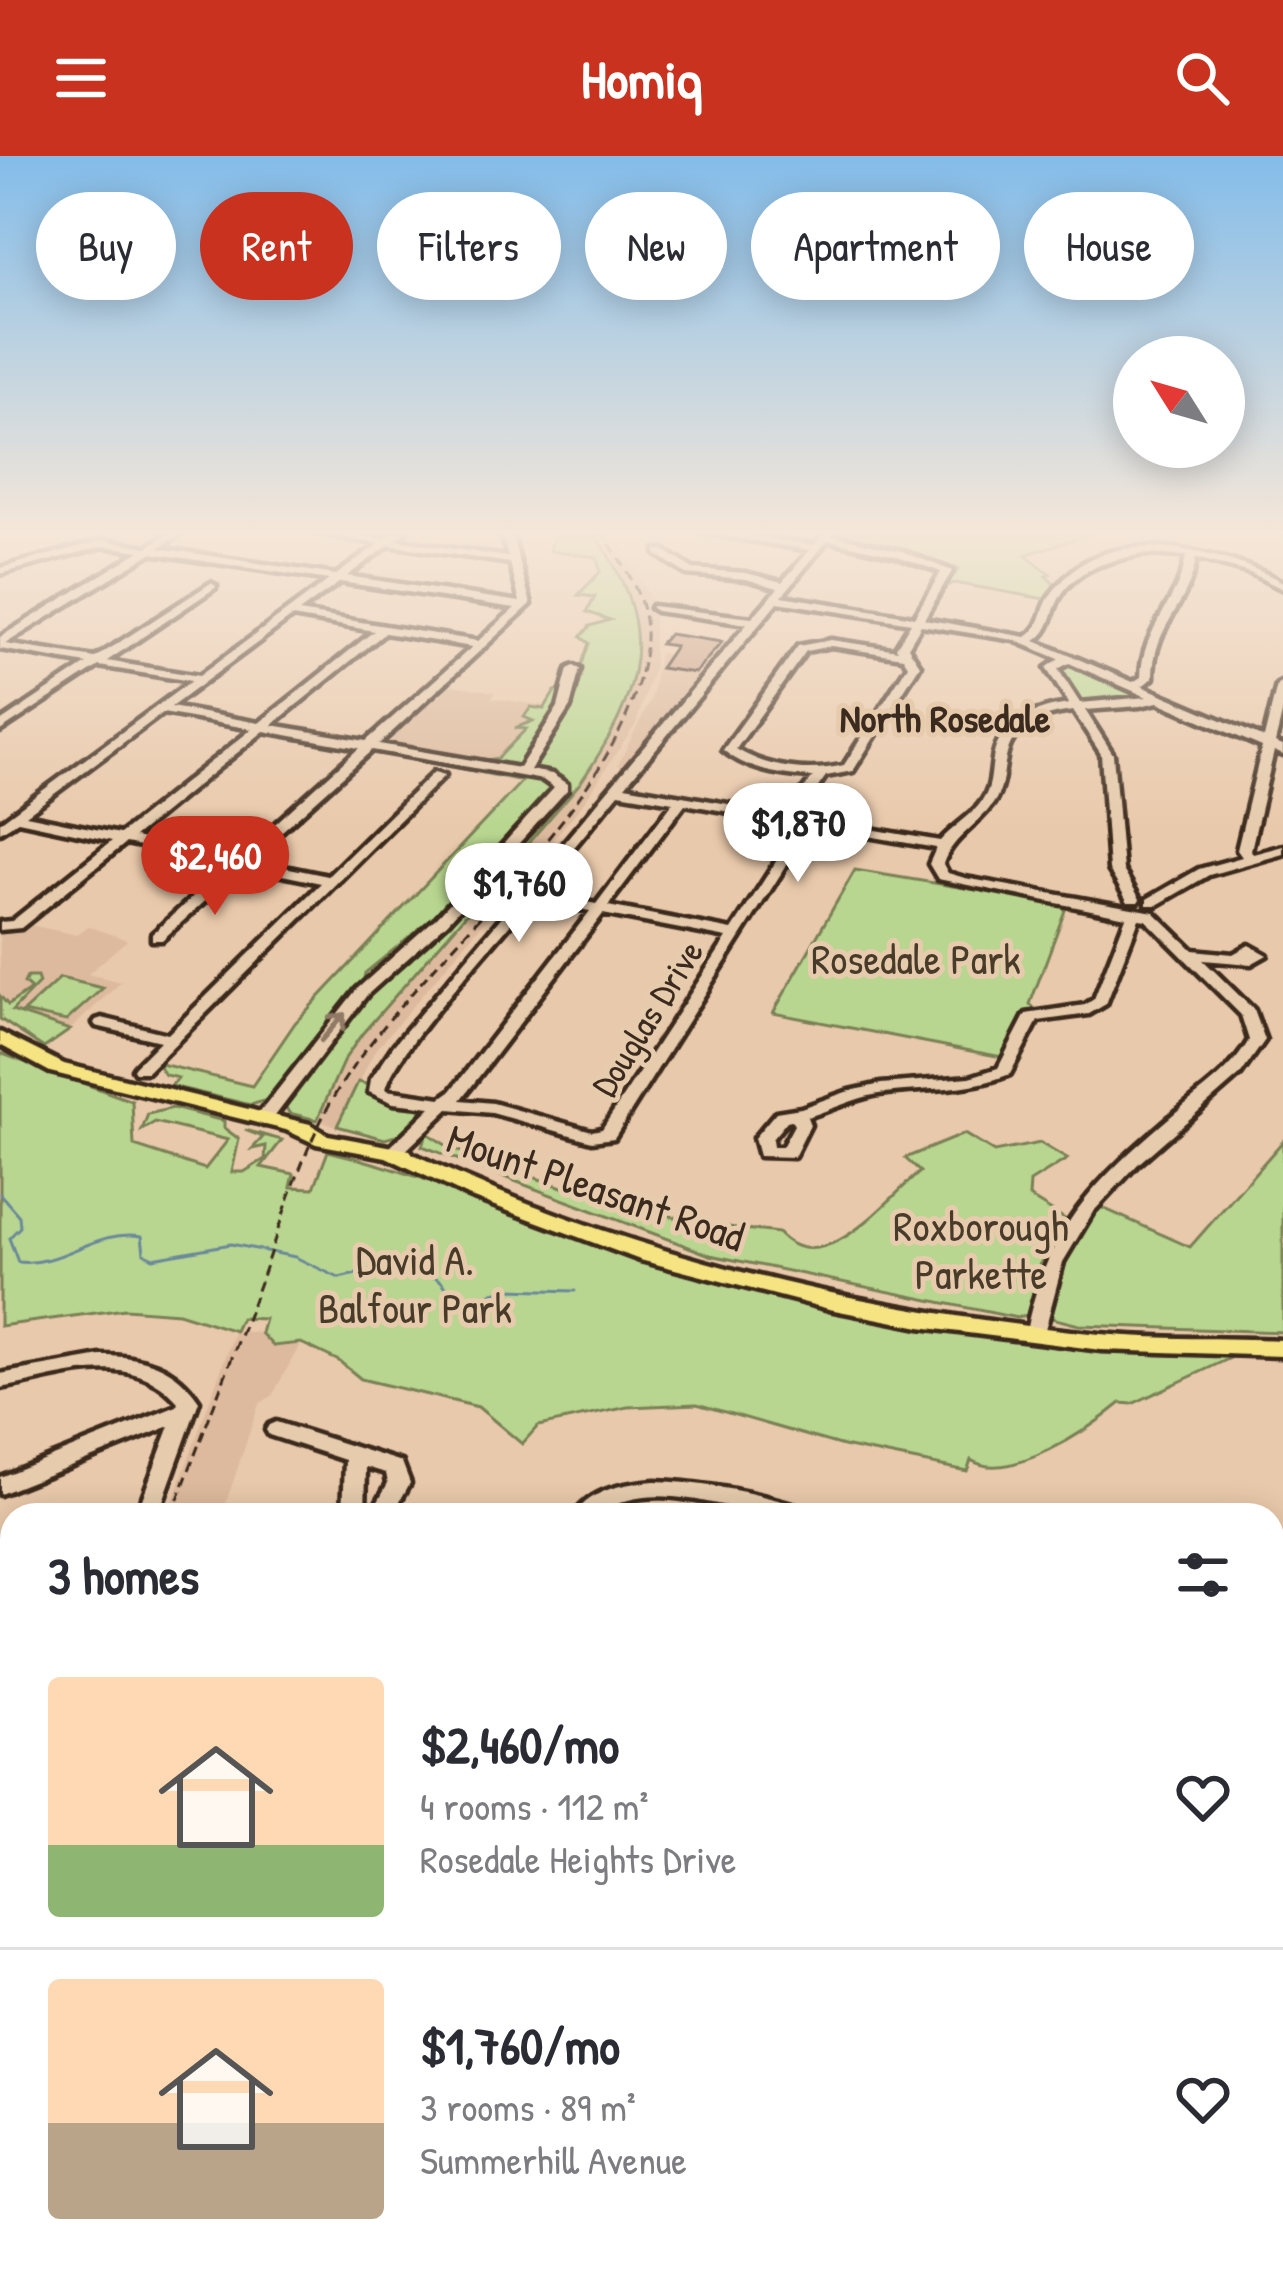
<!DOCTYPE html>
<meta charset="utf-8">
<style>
:root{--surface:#fff;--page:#f7f7f7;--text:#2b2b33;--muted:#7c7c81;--line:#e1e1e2;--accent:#c8321e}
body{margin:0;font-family:"Patrick Hand",sans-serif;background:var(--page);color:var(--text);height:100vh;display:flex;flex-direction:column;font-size:45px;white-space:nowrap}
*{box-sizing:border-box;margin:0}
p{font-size:39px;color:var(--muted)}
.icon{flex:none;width:66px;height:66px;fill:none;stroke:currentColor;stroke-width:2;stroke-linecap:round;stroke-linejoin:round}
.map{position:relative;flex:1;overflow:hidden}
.details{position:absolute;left:0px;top:1347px;width:1284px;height:768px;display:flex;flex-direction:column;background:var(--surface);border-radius:36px 36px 0 0;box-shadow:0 6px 30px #0003}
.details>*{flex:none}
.top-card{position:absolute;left:36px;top:36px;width:1212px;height:108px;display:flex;gap:24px}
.needle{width:78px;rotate:307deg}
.controls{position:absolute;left:1113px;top:180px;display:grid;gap:24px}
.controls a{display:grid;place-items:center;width:132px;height:132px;border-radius:50%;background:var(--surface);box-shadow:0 6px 30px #0003;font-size:60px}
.price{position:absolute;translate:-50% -102px;padding:0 27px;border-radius:42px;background:#fff;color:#222;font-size:39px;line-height:78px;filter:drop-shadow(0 3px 6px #0008)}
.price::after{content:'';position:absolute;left:50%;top:72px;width:36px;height:27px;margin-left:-18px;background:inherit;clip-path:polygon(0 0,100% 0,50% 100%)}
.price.selected{background:var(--accent);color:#fff}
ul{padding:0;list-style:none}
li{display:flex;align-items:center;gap:36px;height:300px;padding:0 48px}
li+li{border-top:3px solid var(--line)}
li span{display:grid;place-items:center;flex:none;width:336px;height:240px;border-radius:12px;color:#555}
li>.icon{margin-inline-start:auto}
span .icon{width:144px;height:144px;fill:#fffc;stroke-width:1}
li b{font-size:51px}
h2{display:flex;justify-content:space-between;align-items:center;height:144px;padding:0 48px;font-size:51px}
.chip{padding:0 42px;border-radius:54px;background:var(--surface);box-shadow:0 6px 30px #0003;font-size:42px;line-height:108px}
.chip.selected{background:var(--accent);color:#fff}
header{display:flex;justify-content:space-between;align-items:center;height:156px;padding:0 48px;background:var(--accent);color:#fff;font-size:54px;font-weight:700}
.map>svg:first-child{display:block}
</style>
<header><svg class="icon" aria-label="menu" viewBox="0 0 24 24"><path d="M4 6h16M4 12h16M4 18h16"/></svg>Homiq<svg class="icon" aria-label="search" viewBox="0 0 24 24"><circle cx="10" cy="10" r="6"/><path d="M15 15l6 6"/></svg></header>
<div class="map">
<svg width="1283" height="2115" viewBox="0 0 1283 2115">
<rect width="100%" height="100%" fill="#e9c9ab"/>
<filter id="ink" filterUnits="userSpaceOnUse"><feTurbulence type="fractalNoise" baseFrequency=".00833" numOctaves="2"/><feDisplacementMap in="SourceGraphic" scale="24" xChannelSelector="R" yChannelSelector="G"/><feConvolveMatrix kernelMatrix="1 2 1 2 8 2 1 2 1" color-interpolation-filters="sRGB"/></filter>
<g filter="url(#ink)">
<g fill="#ddba9d">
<path d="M 593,376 L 614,376 L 654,449 L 654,511 L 636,568 L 581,650 L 374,896 L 337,970 L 317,964 L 344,904 L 362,878 L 581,626 L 619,562 L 633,518 L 631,444 Z"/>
<path d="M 659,497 L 715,506 L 628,611 L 618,609 L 652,541 Z"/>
<path d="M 447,528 L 495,536 L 492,542 L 546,550 L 498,602 L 476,606 L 384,588 Z"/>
<path d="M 26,768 L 77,779 L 88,770 L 127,784 L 88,818 L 121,826 L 70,874 L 16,859 L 0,840 L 0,776 L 12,777 Z"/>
<path d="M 235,1175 L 261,1177 L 273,1190 L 301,1187 L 272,1240 L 259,1248 L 222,1359 L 168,1359 Z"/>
<path d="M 12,1761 L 12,1944 L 0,1977 L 0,1792 Z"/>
</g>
<g fill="#b8d68f" stroke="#7a8056" stroke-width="3">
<path d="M 593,376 C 661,472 644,533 581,626 L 362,878 L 344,904 L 317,964 L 289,957 L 283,946 L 361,845 L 563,635 L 530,614 L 570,544 L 589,487 L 581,481 L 590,470 L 610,464 L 587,456 L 595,441 L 578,439 L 600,416 L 597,401 L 550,395 L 554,377 Z"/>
<path d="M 837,376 L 1096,376 L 1025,399 L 1050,418 L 1046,420 L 1054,428 L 1045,443 L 954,427 L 944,431 L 959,413 Z"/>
<path d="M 1065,507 L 1074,509 L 1146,541 L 1082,546 L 1056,513 Z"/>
<path d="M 563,533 L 558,554 L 522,611 L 476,606 L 498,602 L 526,573 L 515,572 L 533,565 L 524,561 L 531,551 L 544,553 L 555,535 Z"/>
<path d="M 452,607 L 541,623 L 551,632 L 450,748 L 365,817 L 363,827 L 267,944 L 251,949 L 171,930 L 178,922 L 165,919 L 157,907 L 252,930 L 295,867 L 522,625 L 449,610 Z"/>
<path d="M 855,714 L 1067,749 L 1030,848 L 1035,853 L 1022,859 L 1002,901 L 773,857 Z"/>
<path d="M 27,821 L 37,821 L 39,827 L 12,855 L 70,874 L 44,892 L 0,863 L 0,840 L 8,849 L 31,833 L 24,827 Z"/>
<path d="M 60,822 L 103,832 L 66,865 L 23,856 Z"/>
<path d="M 0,897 L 132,945 L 134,990 L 205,1013 L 228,984 L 155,966 L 142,974 L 148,958 L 173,952 L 224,965 L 224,972 L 239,983 L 232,1016 L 244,1016 L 265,1003 L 266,990 L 252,993 L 263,981 L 245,974 L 282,984 L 261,1011 L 294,1018 L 291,1031 L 314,1032 L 328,995 C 447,1023 556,1077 673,1114 C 736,1135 803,1145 868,1158 C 992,1183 1112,1205 1239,1198 L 1132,1248 L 1121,1247 C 1091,1272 1009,1329 971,1304 L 967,1315 L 843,1290 L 697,1248 L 628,1251 L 538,1270 L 522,1288 L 478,1251 L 361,1223 L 339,1205 L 301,1187 L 273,1190 L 261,1177 L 265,1163 L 241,1162 L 235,1175 L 178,1157 L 125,1153 L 0,1170 Z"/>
<path d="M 358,926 L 370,929 L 376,942 L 422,953 L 406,977 L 385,983 L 337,970 Z"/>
<path d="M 427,977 L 452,993 L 565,1032 L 568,1029 L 694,1067 L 778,1077 C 824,1127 887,1042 920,1016 L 905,1002 L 964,978 L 994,996 L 1040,987 L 1067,1003 L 1030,1026 L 1029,1041 L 1065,1063 L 1040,1108 L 1030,1158 L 1017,1162 L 710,1099 L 422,990 Z"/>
<path d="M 1283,985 L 1283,1176 L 1079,1169 L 1051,1162 L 1070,1092 L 1098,1050 L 1190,1091 Z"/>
</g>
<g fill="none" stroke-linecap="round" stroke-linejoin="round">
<path stroke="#6b8999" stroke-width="3" d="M 0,1038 L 19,1060 L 20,1071 L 9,1082 L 18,1106 C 63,1111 95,1072 142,1080 L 144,1097 L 153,1102 L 231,1088 L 295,1101 L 339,1122 L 410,1106 L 441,1125 L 458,1146 L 509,1133 L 575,1135"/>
</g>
<path fill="#cba186" stroke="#3b2a1e" stroke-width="3" d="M 669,478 L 722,486 L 695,517 L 660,512 L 675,490 L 660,488 Z"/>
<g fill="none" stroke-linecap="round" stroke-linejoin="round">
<defs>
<g id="minor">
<path d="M 170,376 L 183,376 L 159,392 L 336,419 L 379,388 L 315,376 L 343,376 L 385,383 L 394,376 L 406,376 L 396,384 L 508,401 L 501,376 L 511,376 L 531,448 L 379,588 L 519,612 L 558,551 L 568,513 L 574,510 L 580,513 L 570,551 L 530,614 L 552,618 L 567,628 L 567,634 L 447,767 L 367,839 L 269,968 L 263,969 L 255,964 L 257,960 L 357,833 L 437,761 L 554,632 L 543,624 L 372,594 L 250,704 L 328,720 L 434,616 L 445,619 L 147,916 L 135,916 L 133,913 L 135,910 L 160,885 L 96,870 L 94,867 L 96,864 L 102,862 L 168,878 L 321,727 L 243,711 L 162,784 L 152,784 L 152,778 L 229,708 L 126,687 L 21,772 L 0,774 L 0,766 L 12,765 L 112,685 L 18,665 L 0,676 L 0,666 L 191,525 L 99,510 L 0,575 L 0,566 L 87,508 L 0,493 L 0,481 L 140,395 L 104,390 L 0,418 L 0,412 L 104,384 L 148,391 ZM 389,389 L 510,407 L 520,446 L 347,420 ZM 151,397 L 329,424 L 199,520 L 107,505 L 215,432 L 216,430 L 211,427 L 95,502 L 5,488 ZM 340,426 L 515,452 L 478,485 L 299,456 ZM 292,461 L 374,475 L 259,567 L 171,551 ZM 385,477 L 472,491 L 366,585 L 272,569 ZM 163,557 L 252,573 L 120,678 L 26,659 ZM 264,575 L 359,592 L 237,702 L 134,681 Z"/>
<path d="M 700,376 L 729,376 L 814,389 L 824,376 L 835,376 L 832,379 L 902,395 L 952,415 L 924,463 L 1026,481 C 1042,471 1040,457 1049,442 C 1053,434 1061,427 1067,420 C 1118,368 1228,397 1283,426 L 1283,433 L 1250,417 L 1196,402 C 1189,452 1153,467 1153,522 L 1142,530 L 1264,582 L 1277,529 L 1283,526 L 1283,554 L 1275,587 L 1283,590 L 1283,599 L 1274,595 L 1251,694 L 1253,698 L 1283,690 L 1283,698 L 1209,719 L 1157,749 L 1147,749 L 1147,743 L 1199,713 L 1242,701 L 1237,694 L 1262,591 L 1158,546 L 1140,550 L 1085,554 L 1113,598 L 1123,714 L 1140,743 L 1138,746 L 1128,746 L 1109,714 L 1101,598 L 1073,555 C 1046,558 1014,568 1007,598 C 1003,613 1004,629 996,643 C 981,669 953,679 943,708 L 948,717 L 965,722 L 1154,756 L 1193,794 L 1233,798 L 1249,789 L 1267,799 L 1251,808 L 1203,804 L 1254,854 L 1265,884 L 1241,918 L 1138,1008 L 1093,1056 L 1063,1106 L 1043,1181 L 1029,1181 L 1026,1176 C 1047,1070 1096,1024 1176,956 C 1202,934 1232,915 1249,884 L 1241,859 L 1146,764 L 1139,763 L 1106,848 L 1089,858 L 1038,865 L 1010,918 C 967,936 924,931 879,938 C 854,942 831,954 807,961 L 810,969 L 794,1001 L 759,1000 L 754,982 L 776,956 L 801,952 L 846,936 L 881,928 L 970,921 L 998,912 L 1026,858 L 1085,849 L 1094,843 L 1126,761 L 938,723 L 929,708 L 936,692 L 811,670 L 614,982 L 592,985 L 492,957 L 449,953 L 399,1001 L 387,1001 L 384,997 L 431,951 L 393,947 L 369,936 L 371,923 L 394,889 L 747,468 L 656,455 L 651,452 L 652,450 L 752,462 L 778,432 L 746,423 L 686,418 L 656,398 L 656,394 L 664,394 L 693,413 L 746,417 L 782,426 L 810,394 ZM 828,384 L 895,399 L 941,416 L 914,461 L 782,440 ZM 1143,398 L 1186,400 C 1179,447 1142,471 1141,521 L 1133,526 L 1035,485 C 1052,474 1050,460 1059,443 C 1075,412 1111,404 1143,398 ZM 778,446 L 911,467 L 896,491 L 898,494 L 831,484 L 798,490 L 723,594 C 747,614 781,620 813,621 L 788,654 L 791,659 L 625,630 ZM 921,469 L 1014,484 L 1059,503 L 1046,512 L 1069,548 C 1038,552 1002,564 994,598 C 991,611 992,624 987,636 C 978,657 955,668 940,685 L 806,662 L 802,654 L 826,620 L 853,615 L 920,509 L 908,491 ZM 831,490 L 903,501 L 908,509 L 844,609 C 809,618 767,612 736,593 L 806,495 ZM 1069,507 L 1147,541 L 1080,547 L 1058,513 ZM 619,637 L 673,646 L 596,748 L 537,736 ZM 685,648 L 796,668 L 798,671 L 732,774 L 608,750 ZM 531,744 L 590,755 L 451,935 L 441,942 L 386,934 C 391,899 503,778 531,744 ZM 603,758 L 727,782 L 602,973 L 592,975 L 493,947 L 461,944 ZM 791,964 L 794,969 L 782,991 L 773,991 L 772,983 L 787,965 Z"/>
<path d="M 101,1200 C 143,1200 175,1209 199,1245 L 158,1359 L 136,1359 L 170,1270 L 0,1338 L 0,1321 L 177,1250 L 178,1246 C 131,1191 62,1222 0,1232 L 0,1218 Z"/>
<path d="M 276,1266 L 402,1306 L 410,1327 L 392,1359 L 370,1359 L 388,1327 L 386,1317 L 366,1311 L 365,1359 L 343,1359 L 345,1304 L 269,1279 L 266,1274 L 269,1269 Z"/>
<path d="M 655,1325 C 708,1327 758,1337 809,1353 L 812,1359 C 799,1359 786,1360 774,1359 C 722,1353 645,1320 600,1359 L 574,1359 C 593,1332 624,1328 655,1325 Z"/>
<path d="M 1272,1385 L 1283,1391 L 1283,1413 L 1272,1407 Z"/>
<path d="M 1283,1486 L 1283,1592 L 1281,1597 L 1272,1600 L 1272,1495 L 1275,1489 Z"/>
<path d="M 0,1560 L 12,1564 L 12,1586 L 0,1582 Z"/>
<path d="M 12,1626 L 12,1657 L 0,1665 L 0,1633 Z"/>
<path d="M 1272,2043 L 1283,2047 L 1283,2077 L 1272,2073 Z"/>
<path d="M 450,2103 L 480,2103 L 475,2115 L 445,2115 Z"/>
<path d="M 704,2103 L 734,2103 L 731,2115 L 701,2115 Z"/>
<path d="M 877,2103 L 907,2103 L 903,2115 L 873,2115 Z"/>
<path d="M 1125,2103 L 1164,2103 L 1170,2115 L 1131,2115 Z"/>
<path d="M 1199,2103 L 1229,2103 L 1227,2115 L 1197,2115 Z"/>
</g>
<path id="major" d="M 0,876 L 64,908 L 310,968 L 328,979 L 410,994 L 413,998 C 630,1100 861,1155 1100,1178 C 1161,1184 1222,1181 1283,1184 L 1283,1200 L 1101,1194 L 920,1171 L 829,1153 L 640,1104 L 468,1040 L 386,1001 L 316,988 L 286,974 L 50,916 L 0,889 Z"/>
</defs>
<use href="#minor" stroke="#3b2a1e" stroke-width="9"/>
<use href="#major" stroke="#3b2a1e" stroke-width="9"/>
<use href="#minor" fill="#e6cbad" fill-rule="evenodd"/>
<use href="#major" fill="#f6e381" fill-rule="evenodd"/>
<path stroke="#3b2a1e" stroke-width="3" stroke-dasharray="10 6" stroke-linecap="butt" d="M 172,1359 C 201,1282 231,1206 259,1129 C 280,1070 298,1007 328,951 C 406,807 636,647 646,483 C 648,443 623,407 601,376"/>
<path stroke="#3b2a1e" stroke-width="4.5" stroke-dasharray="27 14" stroke-linecap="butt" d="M 0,1852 L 12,1819"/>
</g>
<defs><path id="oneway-shaft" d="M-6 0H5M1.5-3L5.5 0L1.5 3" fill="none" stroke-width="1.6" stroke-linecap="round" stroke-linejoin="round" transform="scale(3)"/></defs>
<use stroke="#907a66" href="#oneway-shaft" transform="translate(333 871) rotate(-49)"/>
</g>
<linearGradient id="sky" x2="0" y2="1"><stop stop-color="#83bce9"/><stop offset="0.56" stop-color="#f5e7d9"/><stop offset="1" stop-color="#f5e7d9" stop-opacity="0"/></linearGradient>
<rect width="1283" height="673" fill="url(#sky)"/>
<g text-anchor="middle" stroke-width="10" stroke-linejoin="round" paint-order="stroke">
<g font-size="36" fill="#3b2a1e" stroke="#e6cbad">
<text transform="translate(647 862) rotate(-58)" y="13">Douglas Drive</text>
</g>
<g font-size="39" font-weight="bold" fill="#3b2a1e" stroke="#e6cbad">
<text x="945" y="576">North Rosedale</text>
</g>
<g font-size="42" fill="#483b29" stroke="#e6cbad">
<text x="916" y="818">Rosedale Park</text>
<text x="981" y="1085">Roxborough<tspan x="981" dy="48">Parkette</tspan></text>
<text x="415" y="1119">David A.<tspan x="415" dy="48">Balfour Park</tspan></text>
</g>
<g font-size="42" fill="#3b2a1e" stroke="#e6cbad">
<text transform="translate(596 1031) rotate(19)" y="15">Mount Pleasant Road</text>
</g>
</g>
</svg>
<div class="controls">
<a><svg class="needle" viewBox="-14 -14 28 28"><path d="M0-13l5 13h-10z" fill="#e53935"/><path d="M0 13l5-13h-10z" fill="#7c7c81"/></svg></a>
</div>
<b class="price" style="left:798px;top:729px">$1,870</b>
<b class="price selected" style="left:215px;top:762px">$2,460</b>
<b class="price" style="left:519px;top:789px">$1,760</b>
<div class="top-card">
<a class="chip">Buy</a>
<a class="chip selected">Rent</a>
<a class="chip">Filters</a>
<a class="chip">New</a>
<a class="chip">Apartment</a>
<a class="chip">House</a>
</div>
<section class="details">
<h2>3 homes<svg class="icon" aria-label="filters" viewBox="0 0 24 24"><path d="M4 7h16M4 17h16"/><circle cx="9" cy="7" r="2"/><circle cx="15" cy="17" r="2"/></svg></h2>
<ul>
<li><span style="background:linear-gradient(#ffd9b3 70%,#8fb573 0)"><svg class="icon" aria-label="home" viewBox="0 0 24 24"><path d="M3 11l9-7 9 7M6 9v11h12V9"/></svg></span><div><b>$2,460/mo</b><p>4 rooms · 112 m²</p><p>Rosedale Heights Drive</p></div><svg class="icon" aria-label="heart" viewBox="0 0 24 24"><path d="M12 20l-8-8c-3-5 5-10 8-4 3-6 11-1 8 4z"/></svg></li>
<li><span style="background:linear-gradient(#ffd9b3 60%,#b9a48a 0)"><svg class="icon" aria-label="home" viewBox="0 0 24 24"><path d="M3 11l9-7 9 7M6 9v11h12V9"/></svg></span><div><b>$1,760/mo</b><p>3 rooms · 89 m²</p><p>Summerhill Avenue</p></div><svg class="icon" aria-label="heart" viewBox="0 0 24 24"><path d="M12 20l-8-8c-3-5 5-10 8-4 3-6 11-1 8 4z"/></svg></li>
</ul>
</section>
</div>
